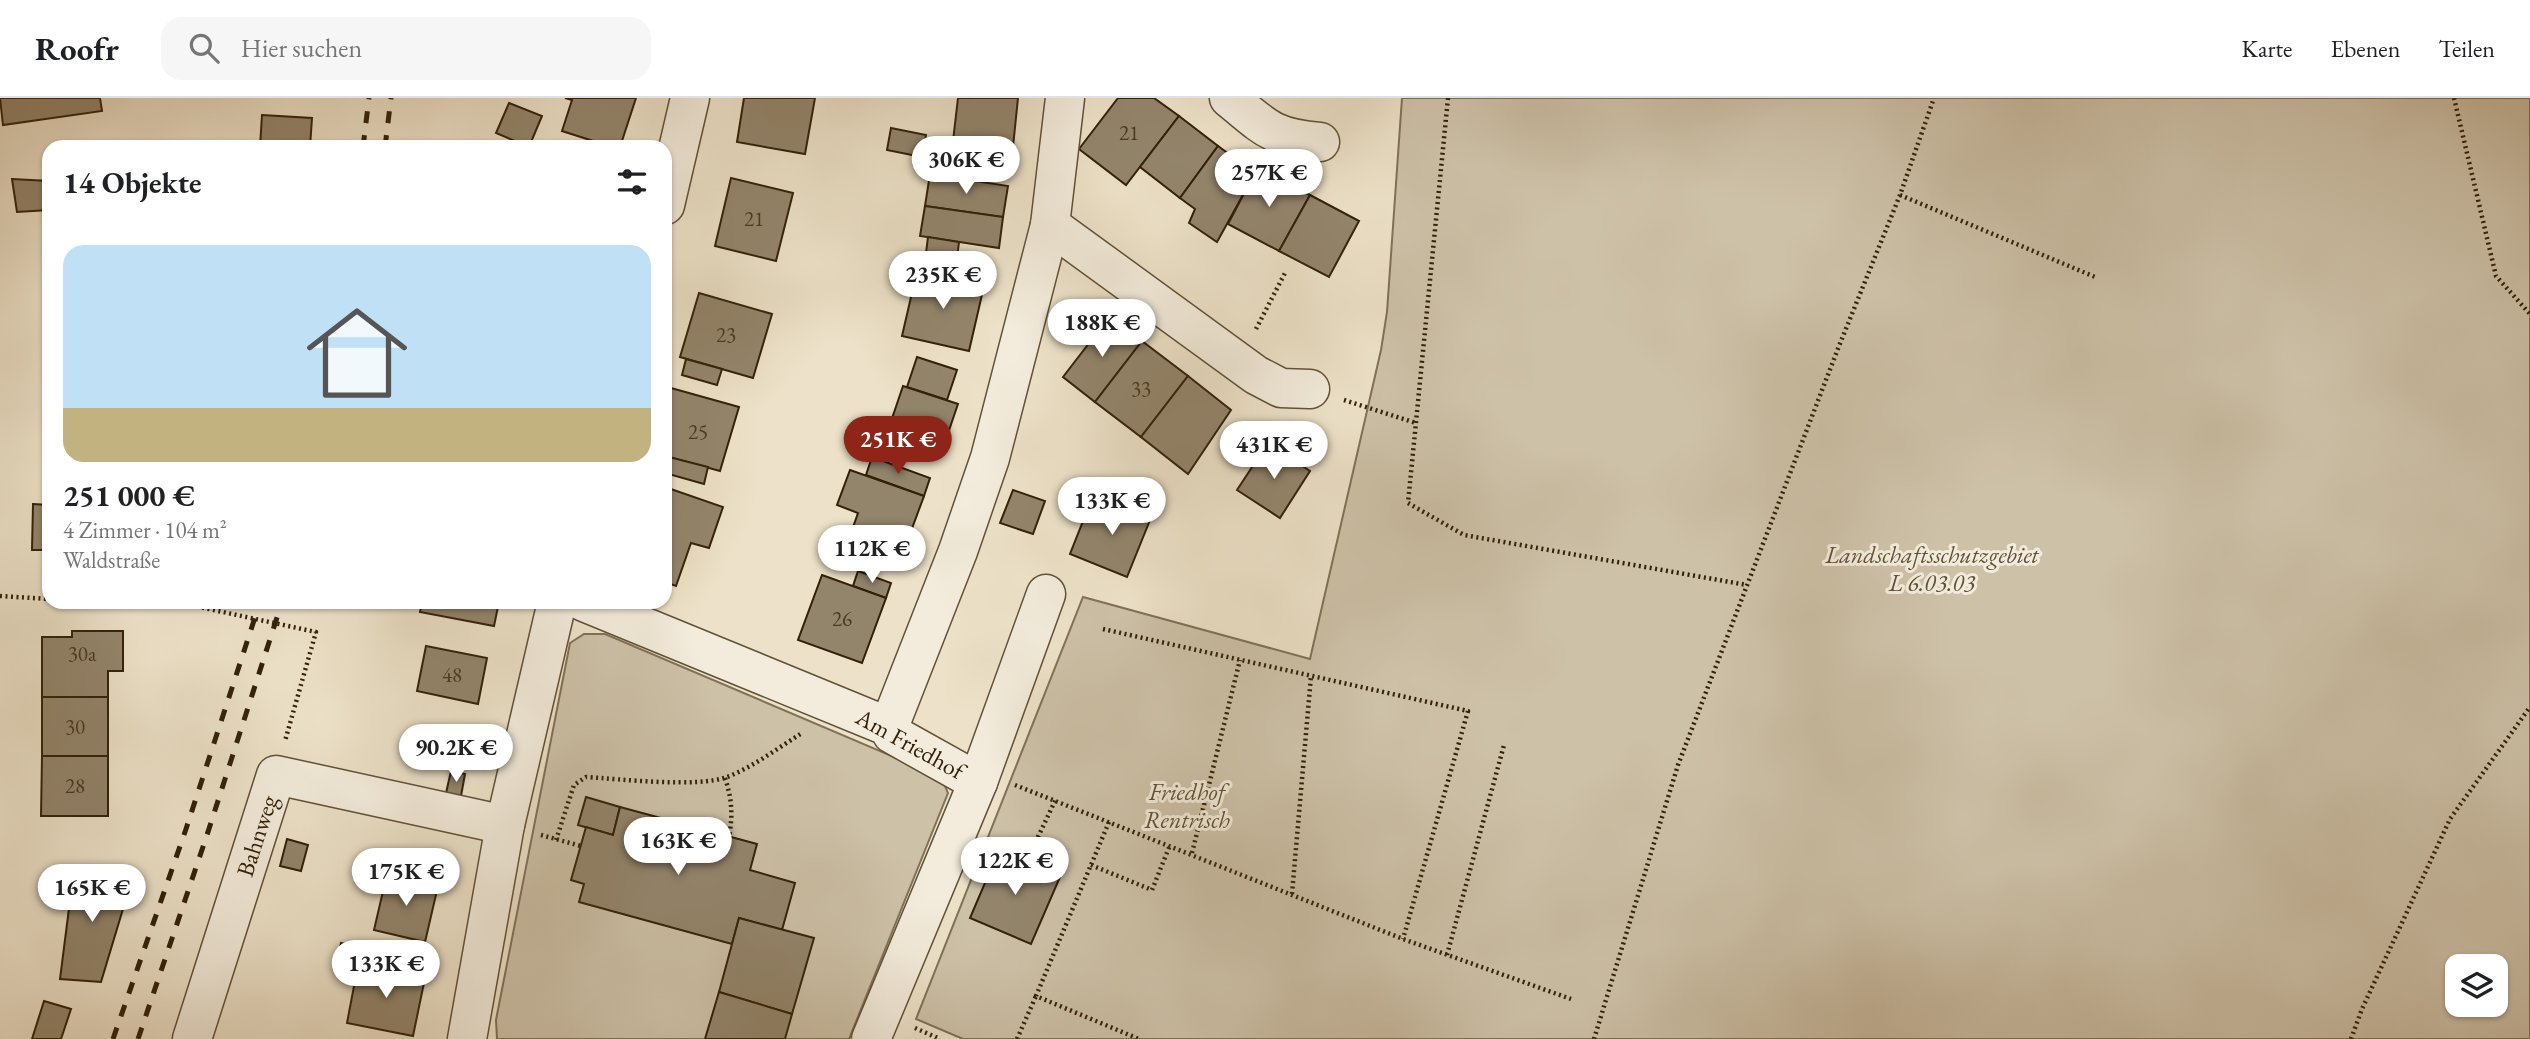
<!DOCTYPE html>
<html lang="de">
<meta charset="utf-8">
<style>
:root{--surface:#fff;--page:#f6f6f6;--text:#202124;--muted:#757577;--line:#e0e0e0;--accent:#8f2418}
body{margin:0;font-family:"EB Garamond",serif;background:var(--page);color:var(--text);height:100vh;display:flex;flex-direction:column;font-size:26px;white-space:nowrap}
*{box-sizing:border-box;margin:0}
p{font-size:23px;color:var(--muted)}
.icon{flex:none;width:38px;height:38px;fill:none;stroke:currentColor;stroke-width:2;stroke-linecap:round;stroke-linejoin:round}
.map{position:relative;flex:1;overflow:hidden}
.side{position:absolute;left:42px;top:42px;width:630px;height:469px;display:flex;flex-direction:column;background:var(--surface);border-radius:21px;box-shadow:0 2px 5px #0004}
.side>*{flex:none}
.controls{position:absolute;left:2445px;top:856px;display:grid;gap:14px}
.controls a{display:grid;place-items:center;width:63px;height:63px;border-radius:14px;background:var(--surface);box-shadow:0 2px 5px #0004;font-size:35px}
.price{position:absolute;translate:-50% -60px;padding:0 16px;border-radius:24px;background:#fff;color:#222;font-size:23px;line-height:46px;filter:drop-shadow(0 2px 4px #0008)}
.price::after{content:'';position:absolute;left:50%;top:42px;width:21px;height:16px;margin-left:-10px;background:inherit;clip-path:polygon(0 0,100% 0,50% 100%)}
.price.on{background:var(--accent);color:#fff}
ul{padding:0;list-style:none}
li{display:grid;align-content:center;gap:14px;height:371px;padding:0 21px}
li+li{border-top:2px solid var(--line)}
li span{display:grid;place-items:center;height:217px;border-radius:21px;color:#555}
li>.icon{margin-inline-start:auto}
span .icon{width:126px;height:126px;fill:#fffc;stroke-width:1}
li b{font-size:30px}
h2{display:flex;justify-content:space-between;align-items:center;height:84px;padding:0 21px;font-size:30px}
header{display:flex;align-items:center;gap:42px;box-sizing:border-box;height:98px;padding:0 35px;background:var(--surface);border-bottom:2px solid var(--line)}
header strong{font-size:33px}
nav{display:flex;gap:38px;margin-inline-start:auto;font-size:24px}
.search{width:490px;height:63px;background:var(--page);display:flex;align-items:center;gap:18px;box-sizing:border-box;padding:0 24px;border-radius:21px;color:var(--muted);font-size:26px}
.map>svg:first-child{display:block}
</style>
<header>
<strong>Roofr</strong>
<div class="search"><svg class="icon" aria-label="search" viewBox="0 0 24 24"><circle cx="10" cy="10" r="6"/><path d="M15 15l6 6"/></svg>Hier suchen</div>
<nav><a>Karte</a><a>Ebenen</a><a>Teilen</a></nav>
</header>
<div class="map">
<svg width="2530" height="941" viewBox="0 0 2530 941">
<rect width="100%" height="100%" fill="#ede2c9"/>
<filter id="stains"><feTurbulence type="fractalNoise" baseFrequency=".00286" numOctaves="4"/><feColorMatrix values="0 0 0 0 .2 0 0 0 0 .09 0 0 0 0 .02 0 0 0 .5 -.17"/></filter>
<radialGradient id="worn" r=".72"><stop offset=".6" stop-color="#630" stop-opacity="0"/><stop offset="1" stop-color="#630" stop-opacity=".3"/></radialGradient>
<g fill="#cdc1a8" stroke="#807158" stroke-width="2" fill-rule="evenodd">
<path d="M 1402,0 L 2530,0 L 2530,941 L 963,941 L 916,921 L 1083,499 L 1310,561 L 1381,252 L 1387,214 ZM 2457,868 L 2496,868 L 2496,906 L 2457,906 Z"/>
<path d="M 584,536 L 605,536 L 941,679 L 948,695 L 849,941 L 497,941 L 496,922 L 570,545 Z"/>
</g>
<g fill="#93856c" stroke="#322108" stroke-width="2">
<path d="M 0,0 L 100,0 L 102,13 L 3,27 Z"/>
<path d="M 565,0 L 636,0 L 620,49 L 612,49 L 562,33 L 572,2 Z"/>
<path d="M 744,0 L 815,0 L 805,56 L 737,44 Z"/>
<path d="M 958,0 L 1018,0 L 1013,49 L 953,43 Z"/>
<path d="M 1118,0 L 1154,0 L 1179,18 L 1126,87 L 1079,51 Z"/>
<path d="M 509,5 L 542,18 L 529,49 L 496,35 Z"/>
<path d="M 262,17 L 312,20 L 310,49 L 260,49 Z"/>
<path d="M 1179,18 L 1218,48 L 1180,100 L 1140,69 Z"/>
<path d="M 891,30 L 926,37 L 922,59 L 887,52 Z"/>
<path d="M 1218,48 L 1255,75 L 1217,144 L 1189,125 L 1195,111 L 1180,100 Z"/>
<path d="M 940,61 L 974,67 L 972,83 L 938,77 Z"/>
<path d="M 1258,69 L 1310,97 L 1279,153 L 1228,126 Z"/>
<path d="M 930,76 L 1008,88 L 1003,119 L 925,108 Z"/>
<path d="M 731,80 L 793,95 L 776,163 L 715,148 Z"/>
<path d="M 12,81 L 49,83 L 49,112 L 17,114 Z"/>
<path d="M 1310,97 L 1359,123 L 1329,179 L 1279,153 Z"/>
<path d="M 925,108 L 1003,119 L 999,150 L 920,138 Z"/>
<path d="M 928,139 L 959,144 L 957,160 L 926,155 Z"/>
<path d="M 917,173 L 984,188 L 969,253 L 902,238 Z"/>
<path d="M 699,195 L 772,216 L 753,280 L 680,259 Z"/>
<path d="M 1110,218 L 1142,243 L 1095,304 L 1063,279 Z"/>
<path d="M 1142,243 L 1188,278 L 1141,339 L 1095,304 Z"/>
<path d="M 917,259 L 957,272 L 947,302 L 907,289 Z"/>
<path d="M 686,261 L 722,271 L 717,287 L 682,277 Z"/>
<path d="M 1188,278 L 1231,312 L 1188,376 L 1141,339 Z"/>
<path d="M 903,288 L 958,306 L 945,344 L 941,342 L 936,357 L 885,341 Z"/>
<path d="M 671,290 L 739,309 L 720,373 L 665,358 L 665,311 Z"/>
<path d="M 1268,345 L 1310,373 L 1280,420 L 1237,392 Z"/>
<path d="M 665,358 L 708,369 L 704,386 L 665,375 Z"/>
<path d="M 872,359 L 930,380 L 924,398 L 866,377 Z"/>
<path d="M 850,372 L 924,398 L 897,471 L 845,452 L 858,415 L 837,407 Z"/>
<path d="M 665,389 L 723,409 L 709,450 L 691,445 L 676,488 L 665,484 Z"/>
<path d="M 1013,392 L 1045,403 L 1033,436 L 1000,425 Z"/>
<path d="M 1116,403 L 1152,417 L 1127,479 L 1070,456 L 1089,408 L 1110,416 Z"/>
<path d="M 33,406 L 49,407 L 49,452 L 32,452 Z"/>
<path d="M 858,473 L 891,485 L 886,500 L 853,488 Z"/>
<path d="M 822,477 L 886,500 L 862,565 L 798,542 Z"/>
<path d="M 422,504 L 499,504 L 494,528 L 420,514 Z"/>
<path d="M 72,533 L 123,533 L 123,573 L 108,573 L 108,599 L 42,599 L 42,539 L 72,539 Z"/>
<path d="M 426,548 L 487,560 L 478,606 L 417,593 Z"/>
<rect x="42" y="599" width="66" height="59"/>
<path d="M 42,658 L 108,658 L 108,718 L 41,718 Z"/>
<path d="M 451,673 L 465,676 L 461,698 L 446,695 Z"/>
<path d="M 586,699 L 620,709 L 613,737 L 578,727 Z"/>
<path d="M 620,709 L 757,746 L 750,772 L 795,785 L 782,832 L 739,820 L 732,846 L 579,804 L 584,786 L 571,782 L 586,729 L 613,737 Z"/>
<path d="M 287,741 L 308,747 L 301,773 L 280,768 Z"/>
<path d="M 999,752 L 1060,779 L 1031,846 L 970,820 Z"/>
<path d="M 74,771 L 132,781 L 101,884 L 60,881 Z"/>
<path d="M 387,776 L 438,788 L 425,844 L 374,832 Z"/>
<path d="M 739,820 L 814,840 L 792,916 L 719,894 Z"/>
<path d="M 341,845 L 394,856 L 390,873 L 358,867 L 357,872 L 336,868 Z"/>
<path d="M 358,867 L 425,880 L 413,938 L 347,925 Z"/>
<path d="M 719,894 L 792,916 L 785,941 L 705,941 Z"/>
<path d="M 44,903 L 71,911 L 61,941 L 32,941 Z"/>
</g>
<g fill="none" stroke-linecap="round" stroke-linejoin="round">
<defs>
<g id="minor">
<path d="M 1229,0 C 1265,29 1271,40 1320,44"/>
<path d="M 665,107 L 690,0"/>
<path d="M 1050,127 L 1256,277 L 1281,290 L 1310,291"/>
<path d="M 584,504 L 889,629 L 892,636 L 978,684"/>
<path d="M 889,629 L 958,453 L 990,360 L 1050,127 L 1065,0"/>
<path d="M 192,941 L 276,677 L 505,727"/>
<path d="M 467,941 L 505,727 L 557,504"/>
<path d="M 871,941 L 978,684 L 1046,496"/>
</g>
</defs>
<use href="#minor" stroke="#615138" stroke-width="41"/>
<g stroke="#322108" stroke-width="4.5" stroke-dasharray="2 3.5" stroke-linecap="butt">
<path d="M 1448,0 L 1408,405 L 1464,437 L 1747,487"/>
<path d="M 2454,0 L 2496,178 L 2530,216"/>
<path d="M 1900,97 L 2095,179"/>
<path d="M 1256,231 L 1286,173"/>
<path d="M 1344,302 L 1416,325"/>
<path d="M 0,498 L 49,501"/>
<path d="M 120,504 L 195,508 L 316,534 L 285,643"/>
<path d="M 1103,531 L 1468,613 L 1403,841"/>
<path d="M 725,680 C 732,701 733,717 729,739"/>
<path d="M 1015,687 L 1403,841 L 1571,901"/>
<path d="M 1109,724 L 1036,898 L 1139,941"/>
<path d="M 541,737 L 581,748"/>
<path d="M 556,742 L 574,687 L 586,679 C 620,681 698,690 727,679 C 753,669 778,650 802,635"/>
<path d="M 1192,755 L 1240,562"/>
<path d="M 1026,764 L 1056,701"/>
<path d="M 1091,767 L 1152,792 L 1170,747"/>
<path d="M 1292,796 L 1311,578"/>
<path d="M 1447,857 L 1504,647"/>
<path d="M 915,930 L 940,941"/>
<path d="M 1017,941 L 1036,898"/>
<path d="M 1594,941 L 1678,667 L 1839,248 L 1900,97 L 1934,0"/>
<path d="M 2351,941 L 2362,911 L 2450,721 L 2530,609"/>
</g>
<use href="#minor" stroke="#f3ecdc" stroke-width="38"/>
<g stroke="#322108" stroke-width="5" stroke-dasharray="12 12" stroke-linecap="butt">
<path d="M 363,49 L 369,0"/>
<path d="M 385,49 L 391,0"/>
<path d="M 113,941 L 186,731 L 260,504"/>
<path d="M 138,941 L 207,737 L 282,504"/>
</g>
</g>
<g text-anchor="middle" stroke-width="6" stroke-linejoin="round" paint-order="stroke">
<g font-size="21" fill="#4a3a21">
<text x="1129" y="42">21</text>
<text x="754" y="128">21</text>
<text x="726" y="244">23</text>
<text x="1141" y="298">33</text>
<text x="698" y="341">25</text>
<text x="842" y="528">26</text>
<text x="82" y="563">30a</text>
<text x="452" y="584">48</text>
<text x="75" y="636">30</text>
<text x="75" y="695">28</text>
</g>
<g font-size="24" font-style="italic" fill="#605138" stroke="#f3ecdc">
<text x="1932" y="465">Landschaftsschutzgebiet<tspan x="1932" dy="28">L 6.03.03</tspan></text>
<text x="1187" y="702">Friedhof<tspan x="1187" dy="28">Rentrisch</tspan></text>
</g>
<g font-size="24" fill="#322108" stroke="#f3ecdc">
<text transform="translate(910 646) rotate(29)" y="8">Am Friedhof</text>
<text transform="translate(257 738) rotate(-72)" y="8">Bahnweg</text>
</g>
</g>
<rect width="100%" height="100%" filter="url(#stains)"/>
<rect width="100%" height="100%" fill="url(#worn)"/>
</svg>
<div class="controls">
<a><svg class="icon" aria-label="layers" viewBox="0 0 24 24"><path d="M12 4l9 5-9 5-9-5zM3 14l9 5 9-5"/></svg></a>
</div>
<b class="price" style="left:966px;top:98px">306K €</b>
<b class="price" style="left:1269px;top:111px">257K €</b>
<b class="price" style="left:943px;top:213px">235K €</b>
<b class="price" style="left:1102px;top:261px">188K €</b>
<b class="price on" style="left:898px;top:378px">251K €</b>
<b class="price" style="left:1274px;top:383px">431K €</b>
<b class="price" style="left:1112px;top:439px">133K €</b>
<b class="price" style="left:872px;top:487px">112K €</b>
<b class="price" style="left:456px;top:686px">90.2K €</b>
<b class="price" style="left:678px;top:779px">163K €</b>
<b class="price" style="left:1015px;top:799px">122K €</b>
<b class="price" style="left:406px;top:810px">175K €</b>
<b class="price" style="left:92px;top:826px">165K €</b>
<b class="price" style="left:386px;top:902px">133K €</b>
<section class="side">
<h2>14 Objekte<svg class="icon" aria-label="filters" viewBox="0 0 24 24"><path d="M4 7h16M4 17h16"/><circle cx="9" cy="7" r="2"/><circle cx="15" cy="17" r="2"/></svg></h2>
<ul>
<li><span style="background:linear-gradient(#bfe0f5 75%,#c2b280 0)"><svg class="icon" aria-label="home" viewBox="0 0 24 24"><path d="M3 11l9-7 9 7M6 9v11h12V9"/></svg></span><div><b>251 000 €</b><p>4 Zimmer · 104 m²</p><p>Waldstraße</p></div></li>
</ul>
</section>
</div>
